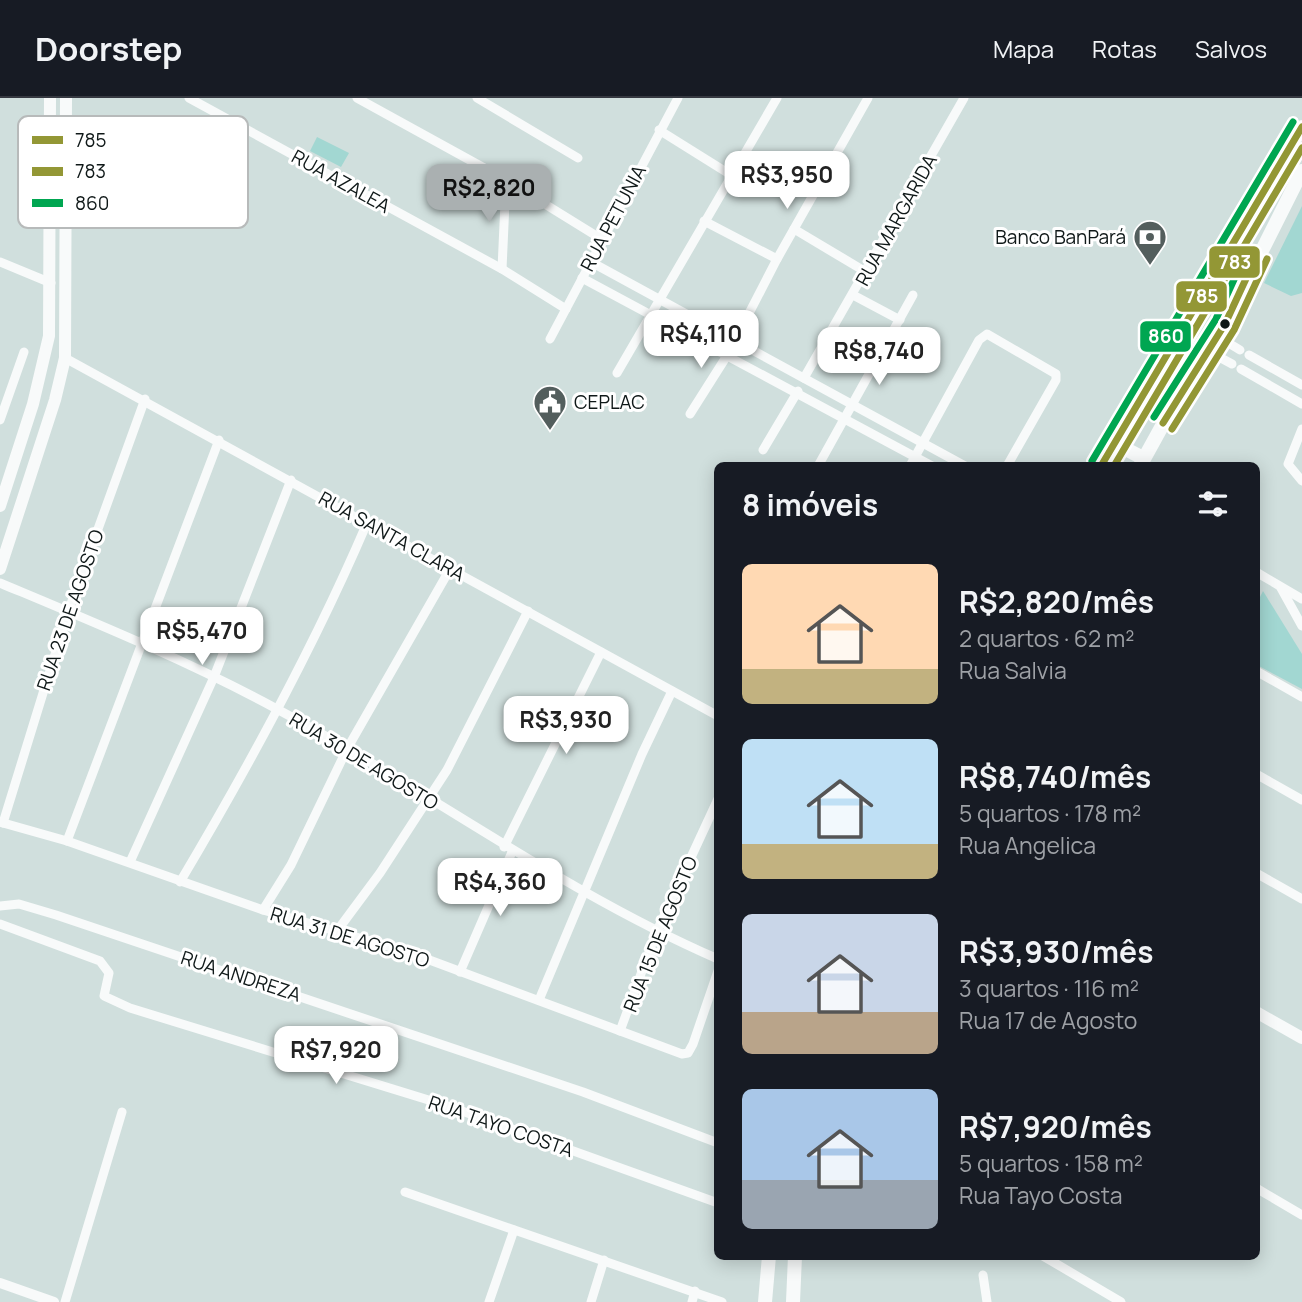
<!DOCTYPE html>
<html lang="pt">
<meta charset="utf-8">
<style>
:root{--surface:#171b24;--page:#242831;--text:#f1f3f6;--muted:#9ea1a6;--line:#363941;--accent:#aab0b1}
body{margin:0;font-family:Manrope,sans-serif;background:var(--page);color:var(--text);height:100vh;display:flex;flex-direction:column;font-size:26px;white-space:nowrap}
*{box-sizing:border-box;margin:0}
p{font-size:23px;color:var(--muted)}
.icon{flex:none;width:38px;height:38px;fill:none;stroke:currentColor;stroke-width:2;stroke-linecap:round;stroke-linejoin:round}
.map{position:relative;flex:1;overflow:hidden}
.sheet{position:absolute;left:714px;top:364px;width:546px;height:798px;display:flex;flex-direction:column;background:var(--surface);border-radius:10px;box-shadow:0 4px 18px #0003}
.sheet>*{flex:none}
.price{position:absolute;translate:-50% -60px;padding:0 16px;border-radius:14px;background:#fff;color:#222;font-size:23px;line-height:46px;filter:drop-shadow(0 2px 4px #0008)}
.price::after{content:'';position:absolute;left:50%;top:42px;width:21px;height:16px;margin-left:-10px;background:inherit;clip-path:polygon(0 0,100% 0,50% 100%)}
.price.selected{background:var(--accent);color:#111}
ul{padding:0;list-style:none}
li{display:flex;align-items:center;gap:21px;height:175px;padding:0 28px}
li span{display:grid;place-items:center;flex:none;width:196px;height:140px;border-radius:10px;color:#555}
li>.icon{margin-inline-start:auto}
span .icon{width:84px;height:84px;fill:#fffc;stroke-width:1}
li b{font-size:30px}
h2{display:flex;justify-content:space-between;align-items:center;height:84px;padding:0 28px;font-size:30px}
header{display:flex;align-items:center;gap:42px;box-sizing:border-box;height:98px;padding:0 35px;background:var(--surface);border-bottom:2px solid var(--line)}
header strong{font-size:33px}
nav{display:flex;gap:38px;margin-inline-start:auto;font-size:24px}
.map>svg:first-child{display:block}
</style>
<header>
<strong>Doorstep</strong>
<nav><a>Mapa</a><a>Rotas</a><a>Salvos</a></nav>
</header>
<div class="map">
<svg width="1302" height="1204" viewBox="0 0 1302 1204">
<rect width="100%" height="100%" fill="#d0dfdd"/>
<g fill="#a2d7d2">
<path d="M 317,39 L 349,55 L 341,69 L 310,53 Z"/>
<path d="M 1302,108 L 1302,195 L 1291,198 L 1264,185 Z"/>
<path d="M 1263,493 L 1302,556 L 1302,591 L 1257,567 L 1257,505 Z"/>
</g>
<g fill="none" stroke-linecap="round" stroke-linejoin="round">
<g stroke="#f8fafa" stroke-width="9">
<path d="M 189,0 L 502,171 L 566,211"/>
<path d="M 357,0 L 506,82 L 603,142"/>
<path d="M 477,0 L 578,60"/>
<path d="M 659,32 L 731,77"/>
<path d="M 704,123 L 777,161"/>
<path d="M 794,131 L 866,174"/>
<path d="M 0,164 L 51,185"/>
<path d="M 591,164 L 965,368"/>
<path d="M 502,171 L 506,82"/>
<path d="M 582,180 L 932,368"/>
<path d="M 853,197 L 900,222"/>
<path d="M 1217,238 L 1240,252"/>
<path d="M 550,241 L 678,0"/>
<path d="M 1208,253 L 1232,266"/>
<path d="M 1249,257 L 1302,287"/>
<path d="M 65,260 L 718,618"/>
<path d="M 1241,271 L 1302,306"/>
<path d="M 617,275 L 777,0"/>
<path d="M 804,280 L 964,0"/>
<path d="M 690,316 L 728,256 L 777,161 L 868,0"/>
<path d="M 0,322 L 24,254"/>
<path d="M 1302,331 L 1288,366 L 1302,383"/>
<path d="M 763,352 L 798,293"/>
<path d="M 818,368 L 913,197"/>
<path d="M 910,368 L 979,242 L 987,236 L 1056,276 L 1056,282 L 1007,368"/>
<path d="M 1256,474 L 1302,501"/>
<path d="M 0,485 C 93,524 186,562 275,610 C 425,690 561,793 718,861"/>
<path d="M 1281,490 L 1302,528"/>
<path d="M 1256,573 L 1302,599"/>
<path d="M 1256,676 L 1302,702"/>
<path d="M 0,724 L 67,743 L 263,812 L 408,854 L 682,956 L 688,955 L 693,946 L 718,873"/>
<path d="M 3,725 L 68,514 L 145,301"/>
<path d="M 67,743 L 219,342"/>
<path d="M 504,749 L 601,554"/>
<path d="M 130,764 L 214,579 L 291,382"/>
<path d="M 1256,775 L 1302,801"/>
<path d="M 180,784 C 249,668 314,549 367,425"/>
<path d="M 0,808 L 19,806 L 56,817 L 583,994 L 718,1045"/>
<path d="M 263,812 L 291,767 L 347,651 L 450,471"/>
<path d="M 0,826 L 100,863 L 109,875 L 104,898 L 130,910 L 448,1008 L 718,1105"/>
<path d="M 337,833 L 380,775 L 447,672 L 528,513"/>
<path d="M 460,874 L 512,754"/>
<path d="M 539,902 L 642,656 L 672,593"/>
<path d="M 620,933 L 656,835 L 718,701"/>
<path d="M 1256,1090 L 1302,1117"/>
<path d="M 405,1094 L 722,1204"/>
<path d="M 1043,1158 L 1121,1204"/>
<path d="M 983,1177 L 987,1204"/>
<path d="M 65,1204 L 122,1014"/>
<path d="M 489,1204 L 514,1132"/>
<path d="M 591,1204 L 604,1162"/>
<path d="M 692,1204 L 695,1193"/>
</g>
<path stroke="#f8fafa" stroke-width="10" d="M 0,1185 L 54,1204"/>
<g stroke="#f8fafa" stroke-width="12">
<path d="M 0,408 L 33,306 L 49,238 L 50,0"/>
<path d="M 0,471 L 55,302 L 65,260 L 66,0"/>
<path d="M 1256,914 L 1302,940"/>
</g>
<g stroke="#f8fafa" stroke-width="14">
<path d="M 1114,345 L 1143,360"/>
<path d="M 1101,368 L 1302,29"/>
<path d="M 1140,368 L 1183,290 L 1225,226 L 1302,73"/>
<path d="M 765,1204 L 769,1158"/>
<path d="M 793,1204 L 795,1158"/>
</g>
<defs>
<g id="bus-1">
<path d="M 1163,325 L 1225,226 L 1257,157"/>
<path d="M 1101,368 L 1302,29"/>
</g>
<g id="bus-2">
<path d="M 1172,331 L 1234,232 L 1267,161"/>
<path d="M 1114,368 L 1302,50"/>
</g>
<g id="bus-3">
<path d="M 1154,319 L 1216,221 L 1247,153"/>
<path d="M 1092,363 L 1293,24"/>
</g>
</defs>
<use href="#bus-1" stroke="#fff" stroke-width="12"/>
<use href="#bus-2" stroke="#fff" stroke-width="12"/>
<use href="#bus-3" stroke="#fff" stroke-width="12"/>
<use href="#bus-1" stroke="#939735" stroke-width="7"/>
<use href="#bus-2" stroke="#939735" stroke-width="7"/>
<use href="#bus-3" stroke="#00a651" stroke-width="7"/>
</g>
<defs>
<symbol id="bank-pin" viewBox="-11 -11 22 30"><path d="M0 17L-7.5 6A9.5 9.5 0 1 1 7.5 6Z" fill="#535e5d" stroke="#fff"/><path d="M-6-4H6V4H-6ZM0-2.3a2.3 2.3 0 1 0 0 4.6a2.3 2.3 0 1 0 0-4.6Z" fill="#fff"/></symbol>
<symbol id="civic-pin" viewBox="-11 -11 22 30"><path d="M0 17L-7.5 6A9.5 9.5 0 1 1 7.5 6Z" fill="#535e5d" stroke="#fff"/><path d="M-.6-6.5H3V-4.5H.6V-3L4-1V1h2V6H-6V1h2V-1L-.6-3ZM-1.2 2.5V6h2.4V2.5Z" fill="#fff"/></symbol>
</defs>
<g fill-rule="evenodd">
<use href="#bank-pin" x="1131" y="120" width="38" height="52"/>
<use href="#civic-pin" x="531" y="285" width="38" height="52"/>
</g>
<circle fill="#0f1818" stroke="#fff" stroke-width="2.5" cx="1225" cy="226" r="6"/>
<g text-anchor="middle" stroke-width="6" stroke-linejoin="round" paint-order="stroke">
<g font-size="19" fill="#0f1818" stroke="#fff">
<text transform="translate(341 83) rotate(29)" y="7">RUA AZALEA</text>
<text transform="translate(613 120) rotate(-62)" y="7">RUA PETUNIA</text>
<text transform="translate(896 122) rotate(-61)" y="7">RUA MARGARIDA</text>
<text transform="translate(392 438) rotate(29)" y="7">RUA SANTA CLARA</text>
<text transform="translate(70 512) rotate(-71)" y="7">RUA 23 DE AGOSTO</text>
<text transform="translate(364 663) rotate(31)" y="7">RUA 30 DE AGOSTO</text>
<text transform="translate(660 836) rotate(-68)" y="7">RUA 15 DE AGOSTO</text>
<text transform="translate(350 839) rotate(17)" y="7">RUA 31 DE AGOSTO</text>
<text transform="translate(241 878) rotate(18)" y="7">RUA ANDREZA</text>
<text transform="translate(501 1028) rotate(19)" y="7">RUA TAYO COSTA</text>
</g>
<g font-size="19" fill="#0f1818" stroke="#fff" text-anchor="end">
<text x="1126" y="146">Banco BanPará</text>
<text x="574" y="311" text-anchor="start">CEPLAC</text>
</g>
</g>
<rect x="18" y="18" width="230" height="112" rx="10" fill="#fff" stroke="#b7baba" stroke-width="2"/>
<rect x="32" y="38" width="31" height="8" fill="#939735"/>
<rect x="32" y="69" width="31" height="9" fill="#939735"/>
<rect x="32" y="101" width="31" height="8" fill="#00a651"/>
<g font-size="19" fill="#0f1818">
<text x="75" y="49">785</text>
<text x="75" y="80">783</text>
<text x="75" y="112">860</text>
</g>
<g stroke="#fff" stroke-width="2.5">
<rect x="1208" y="147" width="53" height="34" rx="7" fill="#939735"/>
<rect x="1175" y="182" width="53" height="33" rx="7" fill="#939735"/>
<rect x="1139" y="222" width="53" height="33" rx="7" fill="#00a651"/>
</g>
<g font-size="19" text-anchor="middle" font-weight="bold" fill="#fff">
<text x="1235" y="171">783</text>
<text x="1202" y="205">785</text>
<text x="1166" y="245">860</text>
</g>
</svg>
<b class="price" style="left:787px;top:113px">R$3,950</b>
<b class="price selected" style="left:489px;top:126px">R$2,820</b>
<b class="price" style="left:701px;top:272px">R$4,110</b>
<b class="price" style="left:879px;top:289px">R$8,740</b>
<b class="price" style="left:202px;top:569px">R$5,470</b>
<b class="price" style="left:566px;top:658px">R$3,930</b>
<b class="price" style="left:500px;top:820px">R$4,360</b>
<b class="price" style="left:336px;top:988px">R$7,920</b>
<section class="sheet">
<h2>8 imóveis<svg class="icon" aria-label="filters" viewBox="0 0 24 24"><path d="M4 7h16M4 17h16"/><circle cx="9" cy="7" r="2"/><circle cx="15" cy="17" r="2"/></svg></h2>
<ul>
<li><span style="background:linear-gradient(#ffd9b3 75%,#c2b280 0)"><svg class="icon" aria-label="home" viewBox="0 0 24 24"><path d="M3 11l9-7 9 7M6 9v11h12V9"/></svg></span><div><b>R$2,820/mês</b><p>2 quartos · 62 m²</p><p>Rua Salvia</p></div></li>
<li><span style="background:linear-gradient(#bfe0f5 75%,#c2b280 0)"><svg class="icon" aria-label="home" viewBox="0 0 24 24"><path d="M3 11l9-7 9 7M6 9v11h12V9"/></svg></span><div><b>R$8,740/mês</b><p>5 quartos · 178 m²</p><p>Rua Angelica</p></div></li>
<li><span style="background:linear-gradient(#c9d6e8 70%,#b9a48a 0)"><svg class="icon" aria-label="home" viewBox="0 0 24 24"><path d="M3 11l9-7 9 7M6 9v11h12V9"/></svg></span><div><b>R$3,930/mês</b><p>3 quartos · 116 m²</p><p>Rua 17 de Agosto</p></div></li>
<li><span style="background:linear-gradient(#a9c7e8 65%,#9aa5b1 0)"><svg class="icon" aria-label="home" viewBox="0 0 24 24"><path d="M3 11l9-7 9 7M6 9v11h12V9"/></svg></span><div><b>R$7,920/mês</b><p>5 quartos · 158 m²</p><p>Rua Tayo Costa</p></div></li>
</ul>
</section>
</div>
